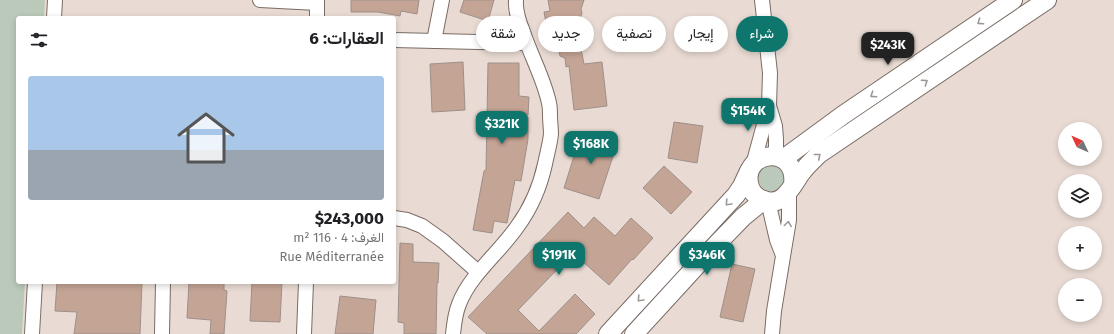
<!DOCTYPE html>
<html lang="ar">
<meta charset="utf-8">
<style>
:root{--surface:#fff;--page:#f6f6f6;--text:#202124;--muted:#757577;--accent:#0f766e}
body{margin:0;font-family:"Fira Sans",Vazirmatn,sans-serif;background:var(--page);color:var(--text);direction:rtl;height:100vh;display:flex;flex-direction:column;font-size:15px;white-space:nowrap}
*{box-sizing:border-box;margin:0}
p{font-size:13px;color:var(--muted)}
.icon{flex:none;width:22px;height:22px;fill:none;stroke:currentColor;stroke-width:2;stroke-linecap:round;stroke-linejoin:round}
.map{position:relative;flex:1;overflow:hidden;direction:ltr}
.sheet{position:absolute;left:16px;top:16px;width:380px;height:268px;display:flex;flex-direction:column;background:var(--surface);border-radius:4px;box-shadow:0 2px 6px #0003;direction:rtl}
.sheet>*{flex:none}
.guide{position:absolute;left:408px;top:16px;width:380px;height:36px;direction:rtl;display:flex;gap:8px}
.needle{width:26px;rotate:314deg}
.tools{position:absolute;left:1058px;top:122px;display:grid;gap:8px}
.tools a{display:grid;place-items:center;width:44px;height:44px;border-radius:50%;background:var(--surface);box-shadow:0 2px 6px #0003;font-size:20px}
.price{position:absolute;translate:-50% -34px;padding:0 9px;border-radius:8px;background:var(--accent);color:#fff;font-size:13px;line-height:26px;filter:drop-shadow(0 1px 2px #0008)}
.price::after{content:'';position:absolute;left:50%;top:24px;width:12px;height:9px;margin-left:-6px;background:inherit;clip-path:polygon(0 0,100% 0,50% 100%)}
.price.current{background:#222;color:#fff}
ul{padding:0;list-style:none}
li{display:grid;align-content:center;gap:8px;height:212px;padding:0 12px}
li span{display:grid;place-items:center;height:124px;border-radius:4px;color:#555}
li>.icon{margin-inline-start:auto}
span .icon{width:72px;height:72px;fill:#fffc;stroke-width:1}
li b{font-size:17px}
h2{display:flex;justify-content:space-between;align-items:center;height:48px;padding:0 12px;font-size:17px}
.chip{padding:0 14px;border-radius:18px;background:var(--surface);box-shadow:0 2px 6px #0003;font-size:14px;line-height:36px}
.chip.current{background:var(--accent);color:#fff}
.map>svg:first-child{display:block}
</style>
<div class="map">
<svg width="1114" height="334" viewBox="0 0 1114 334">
<rect width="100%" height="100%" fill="#e9dbd3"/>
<g fill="#bbc9ba">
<path d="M 0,0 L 45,0 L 44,18 L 18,18 L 18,282 L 25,282 L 22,334 L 0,334 Z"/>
<path d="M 770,165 L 779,166 L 786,178 C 785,181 784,185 783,187 C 768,204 744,174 770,165 Z"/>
</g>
<g fill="#c4a495" stroke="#9d9089">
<path d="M 351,0 L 419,0 L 417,14 L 401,11 L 400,16 L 378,12 L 351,12 Z"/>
<path d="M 464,0 L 494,0 L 488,21 L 460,12 Z"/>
<path d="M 548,0 L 584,0 L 581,9 L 582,13 L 577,28 L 584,64 L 602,62 L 607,106 L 574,110 L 569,66 L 566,67 L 565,58 L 560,56 L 554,26 L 547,28 L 544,12 L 550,11 Z"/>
<path d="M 463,62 L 465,110 L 432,112 L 430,64 Z"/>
<path d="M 488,63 L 519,63 L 519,96 L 529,97 L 528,115 L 525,116 L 528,117 L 528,139 L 521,181 L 515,180 L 507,223 L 494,221 L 492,233 L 473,230 L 484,171 L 486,170 Z"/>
<path d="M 674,122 L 703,126 L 697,163 L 668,158 Z"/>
<path d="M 581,134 L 599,140 L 600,135 L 618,141 L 599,199 L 564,188 Z"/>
<path d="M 664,166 L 692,192 L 671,214 L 643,188 Z"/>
<path d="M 568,212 L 584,228 L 594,217 L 615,236 L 631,218 L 653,238 L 633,260 L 632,259 L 609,285 L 573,253 L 518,310 L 539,331 L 575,294 L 595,314 L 576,334 L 487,334 L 468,317 Z"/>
<path d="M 400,243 L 413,244 L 413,262 L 439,263 L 438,283 L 437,283 L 436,334 L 404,334 L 404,323 L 398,322 Z"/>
<path d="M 732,264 L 755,269 L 743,322 L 720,317 Z"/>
<path d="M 57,282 L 142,282 L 140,334 L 74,334 L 77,312 L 55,311 Z"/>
<path d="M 189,282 L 224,282 L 224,290 L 227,291 L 224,334 L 210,334 L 211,320 L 187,318 Z"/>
<path d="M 252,282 L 282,282 L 280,322 L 250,321 Z"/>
<path d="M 340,296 L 376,300 L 373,334 L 335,334 Z"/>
</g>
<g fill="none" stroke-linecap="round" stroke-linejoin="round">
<defs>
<g id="minor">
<path d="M 260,0 L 317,3"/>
<path d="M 54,18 L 55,0"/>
<path d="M 317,18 L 317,0"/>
<path d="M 394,40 L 526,43"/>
<path d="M 434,41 L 442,0"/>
<path d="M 769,106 L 775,126 L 776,139 L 776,156"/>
<path d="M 753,165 L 769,106 L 770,73 L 762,0"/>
<path d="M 768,201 L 777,240 L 782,253"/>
<path d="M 394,218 L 407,220 L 422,226 L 443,241 L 478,272"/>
<path d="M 32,334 L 35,282"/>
<path d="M 162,334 L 163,282"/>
<path d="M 304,334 L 306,282"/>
<path d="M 453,334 C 454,324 455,314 459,304 C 470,275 499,253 517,227 C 531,208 540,187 545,164 C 547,154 550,144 551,134 C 551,128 550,122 550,116 C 550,112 550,107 549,103 C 544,79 531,56 523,32 C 519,22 515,11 516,0"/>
<path d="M 772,334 L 774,311 L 789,220 L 789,192"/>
</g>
<g id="tertiary">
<path d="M 783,159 L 843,115 L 1013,0"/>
<path d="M 793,185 C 798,144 743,150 749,183 C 750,190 755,196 761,199 C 783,210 792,185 802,172 C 807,165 813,160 819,154 L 1047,0"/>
<path d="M 608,334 L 736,195 L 742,186 L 749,171"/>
<path d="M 634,334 L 711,250 L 743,217 L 764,200"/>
</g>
</defs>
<use href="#minor" stroke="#796c65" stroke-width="16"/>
<use href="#tertiary" stroke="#796c65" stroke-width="20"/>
<use href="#minor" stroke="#fff" stroke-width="14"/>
<use href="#tertiary" stroke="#fff" stroke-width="18"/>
</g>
<defs><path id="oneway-chevron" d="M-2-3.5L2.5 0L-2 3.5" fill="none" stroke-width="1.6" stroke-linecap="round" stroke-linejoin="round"/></defs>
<g stroke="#9c9897">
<use href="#oneway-chevron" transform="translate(980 22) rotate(146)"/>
<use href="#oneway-chevron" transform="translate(925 82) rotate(-34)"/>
<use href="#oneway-chevron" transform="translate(873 95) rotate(146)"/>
<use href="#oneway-chevron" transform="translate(818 156) rotate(-39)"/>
<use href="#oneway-chevron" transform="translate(728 203) rotate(133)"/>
<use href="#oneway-chevron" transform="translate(788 224) rotate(-82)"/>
<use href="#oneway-chevron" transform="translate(640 299) rotate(133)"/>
</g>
</svg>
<div class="tools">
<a><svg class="needle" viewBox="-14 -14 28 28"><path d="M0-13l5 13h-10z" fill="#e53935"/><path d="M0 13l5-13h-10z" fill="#757577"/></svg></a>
<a><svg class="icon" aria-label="layers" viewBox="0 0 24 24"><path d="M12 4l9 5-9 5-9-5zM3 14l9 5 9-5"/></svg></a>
<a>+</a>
<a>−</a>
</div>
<b class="price current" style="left:888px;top:66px">$243K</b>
<b class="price" style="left:748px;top:132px">$154K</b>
<b class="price" style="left:502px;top:145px">$321K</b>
<b class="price" style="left:591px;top:165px">$168K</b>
<b class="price" style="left:559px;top:276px">$191K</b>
<b class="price" style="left:707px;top:276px">$346K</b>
<div class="guide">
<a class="chip current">شراء</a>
<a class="chip">إيجار</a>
<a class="chip">تصفية</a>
<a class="chip">جديد</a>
<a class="chip">شقة</a>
</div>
<section class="sheet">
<h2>العقارات: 6<svg class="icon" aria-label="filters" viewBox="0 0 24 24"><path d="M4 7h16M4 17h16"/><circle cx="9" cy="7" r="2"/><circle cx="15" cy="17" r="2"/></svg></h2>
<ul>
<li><span style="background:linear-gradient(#a9c7e8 60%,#9aa5b1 0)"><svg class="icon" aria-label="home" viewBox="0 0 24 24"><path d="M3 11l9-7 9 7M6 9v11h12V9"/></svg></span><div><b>$243,000</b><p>الغرف: 4 · 116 m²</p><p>Rue Méditerranée</p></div></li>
</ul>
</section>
</div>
